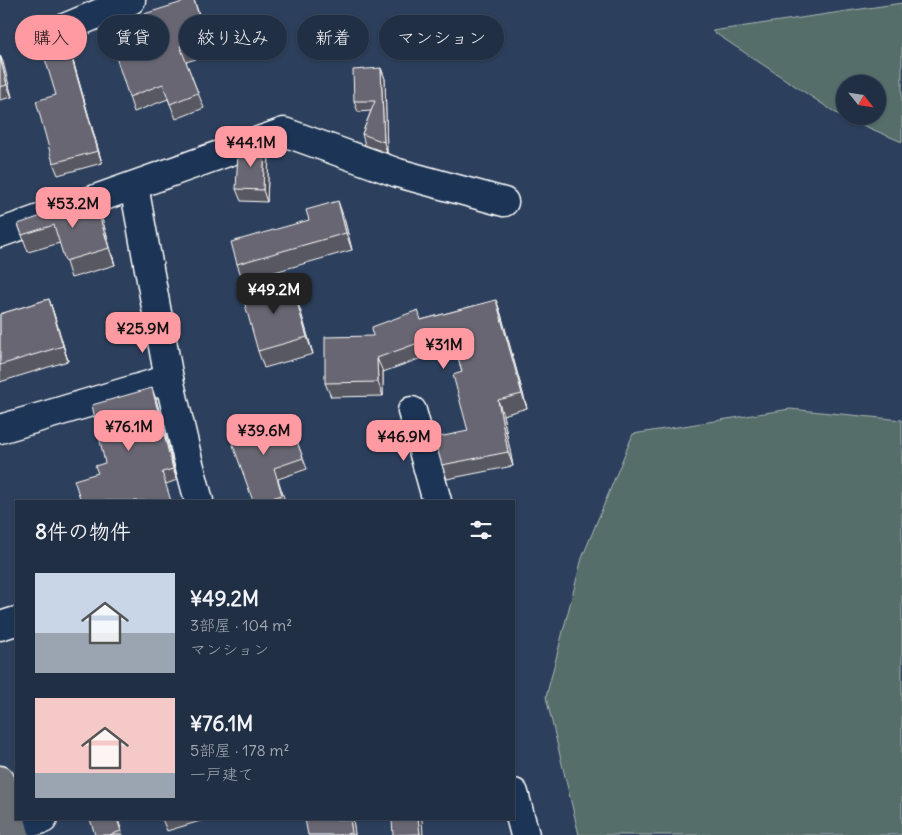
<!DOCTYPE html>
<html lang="ja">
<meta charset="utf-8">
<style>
:root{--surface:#212f45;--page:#29374c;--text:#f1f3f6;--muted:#a2a9b3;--line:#3e4a5e;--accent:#ff9aa2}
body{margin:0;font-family:Delius,"Klee One",sans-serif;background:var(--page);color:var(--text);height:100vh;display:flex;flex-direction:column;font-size:19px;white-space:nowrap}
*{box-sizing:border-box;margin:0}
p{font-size:16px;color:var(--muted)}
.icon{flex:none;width:28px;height:28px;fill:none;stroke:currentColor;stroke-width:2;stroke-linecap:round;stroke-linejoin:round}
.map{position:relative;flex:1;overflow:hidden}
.side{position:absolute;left:15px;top:500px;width:500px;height:320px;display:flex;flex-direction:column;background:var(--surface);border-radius:0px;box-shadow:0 1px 4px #0004,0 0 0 1px var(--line)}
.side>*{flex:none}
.hud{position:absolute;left:15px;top:15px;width:500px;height:45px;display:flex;gap:10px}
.needle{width:32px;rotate:120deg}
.tools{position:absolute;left:836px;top:75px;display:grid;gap:10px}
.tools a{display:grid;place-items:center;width:50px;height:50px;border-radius:50%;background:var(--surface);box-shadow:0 1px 4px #0004,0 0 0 1px var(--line);font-size:25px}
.price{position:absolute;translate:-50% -42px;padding:0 11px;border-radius:10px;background:var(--accent);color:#111;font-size:16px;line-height:32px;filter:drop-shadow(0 1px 2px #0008)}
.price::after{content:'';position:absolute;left:50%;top:30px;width:15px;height:11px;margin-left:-8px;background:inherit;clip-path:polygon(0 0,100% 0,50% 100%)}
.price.selected{background:#222;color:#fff}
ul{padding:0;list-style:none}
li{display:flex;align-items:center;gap:15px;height:125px;padding:0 20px}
li span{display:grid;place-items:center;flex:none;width:140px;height:100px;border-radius:0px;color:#555}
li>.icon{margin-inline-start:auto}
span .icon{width:60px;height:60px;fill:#fffc;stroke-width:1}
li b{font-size:21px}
h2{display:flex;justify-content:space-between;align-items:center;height:60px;padding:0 20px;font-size:21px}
.chip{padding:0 18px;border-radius:22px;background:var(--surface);box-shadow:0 1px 4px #0004,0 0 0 1px var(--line);font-size:18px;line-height:45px}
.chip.selected{background:var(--accent);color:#111}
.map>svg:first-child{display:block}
</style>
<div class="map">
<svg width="902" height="835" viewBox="0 0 902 835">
<rect width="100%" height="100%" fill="#2c3f5c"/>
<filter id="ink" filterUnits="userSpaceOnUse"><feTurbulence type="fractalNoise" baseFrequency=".02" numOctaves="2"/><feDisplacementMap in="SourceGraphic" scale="10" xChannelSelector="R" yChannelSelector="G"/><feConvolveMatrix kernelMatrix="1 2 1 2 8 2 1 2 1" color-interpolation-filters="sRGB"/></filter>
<g filter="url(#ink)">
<g fill="#556e6b" stroke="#aab6b5" fill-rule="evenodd">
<path d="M 902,3 L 902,142 L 839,115 L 712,31 ZM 845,84 L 878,84 L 878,116 L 845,116 Z"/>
<path d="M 790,409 L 902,420 L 902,835 L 579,835 L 546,697 L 582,558 L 633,434 Z"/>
</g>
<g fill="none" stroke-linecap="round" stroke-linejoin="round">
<defs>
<g id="minor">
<path d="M 62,29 L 131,0"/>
<path d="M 0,233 L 284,132 L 398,173 L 504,202"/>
<path d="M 169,379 L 187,456 L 199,501"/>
<path d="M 412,411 L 437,501"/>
<path d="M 0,429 L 169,379 L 134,186"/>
<path d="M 0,626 L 16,621"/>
<path d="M 514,793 L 525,835"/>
<path d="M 13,828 L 43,819"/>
</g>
<path id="highway" d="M 0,780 L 15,835"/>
</defs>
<use href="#minor" stroke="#fff" stroke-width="31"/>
<use href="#highway" stroke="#fff" stroke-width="31"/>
<use href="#minor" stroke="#1d3557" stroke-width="28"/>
<use href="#highway" stroke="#6a7074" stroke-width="28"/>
</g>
<g fill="#595862" stroke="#fff">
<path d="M 199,14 L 212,54 L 186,62 L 204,108 L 176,119 L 168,99 L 134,112 L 129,97 Z"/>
<path d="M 68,43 L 102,163 L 58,175 L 53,163 L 56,95 Z"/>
<path d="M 0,55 L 12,97 L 0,100 Z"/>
<path d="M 381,68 L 385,79 L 387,153 L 365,145 L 362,134 L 371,111 L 358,112 L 354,101 Z"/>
<path d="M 265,142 L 269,154 L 267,202 L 241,201 L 236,189 Z"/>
<path d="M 101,215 L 115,265 L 71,278 L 60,243 L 28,252 L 18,224 Z"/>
<path d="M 344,218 L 352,250 L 243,281 L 237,264 Z"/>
<path d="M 291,282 L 297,299 L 313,354 L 264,368 L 258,351 Z"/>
<path d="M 49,299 L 54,314 L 68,361 L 0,382 L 0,314 Z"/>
<path d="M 496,300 L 501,314 L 527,408 L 503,415 L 513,466 L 447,479 L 442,465 L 468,431 L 462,372 L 455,346 L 383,372 L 383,396 L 331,397 L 325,383 L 373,336 L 421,320 Z"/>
<path d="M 156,399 L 177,480 L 166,484 L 98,473 Z"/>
<path d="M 295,436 L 307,469 L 278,479 L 285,501 L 253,501 L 288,438 Z"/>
<path d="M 118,819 L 123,835 L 95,835 Z"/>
<path d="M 162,819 L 207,819 L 167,831 Z"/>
<path d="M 353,819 L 355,835 L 308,835 Z"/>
</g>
<g fill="#494750" stroke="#fff">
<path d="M 194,0 L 199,14 L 212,54 L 206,38 Z"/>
<path d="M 64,31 L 68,43 L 102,163 L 98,151 Z"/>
<path d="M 0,55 L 3,62 L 12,97 L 7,85 Z"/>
<path d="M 381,68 L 385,79 L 387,153 L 384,142 Z"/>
<path d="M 265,142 L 269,154 L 267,202 L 263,190 Z"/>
<path d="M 94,198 L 101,215 L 115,265 L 109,248 Z"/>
<path d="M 338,201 L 344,218 L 352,250 L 346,233 Z"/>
<path d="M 291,282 L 297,299 L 313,354 L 307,337 Z"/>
<path d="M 49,299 L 54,314 L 68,361 L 63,346 Z"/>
<path d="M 496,300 L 501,314 L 527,408 L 522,394 Z"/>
<path d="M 377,358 L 383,372 L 383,396 L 378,382 Z"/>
<path d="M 152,388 L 156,399 L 177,480 L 173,469 Z"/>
<path d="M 498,400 L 503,415 L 513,466 L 508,452 Z"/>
<path d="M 350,819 L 353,819 L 355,835 L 353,835 L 352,833 Z"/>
<path d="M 418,819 L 422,819 L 423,835 L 420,835 Z"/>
</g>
<g fill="#686672" stroke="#fff">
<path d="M 189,0 L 194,0 L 206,38 L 180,46 L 198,93 L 170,104 L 163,84 L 129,97 L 106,26 Z"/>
<path d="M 64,31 L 98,151 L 53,163 L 36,101 L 56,95 L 39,39 Z"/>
<path d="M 0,57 L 7,85 L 0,87 Z"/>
<path d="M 381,68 L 384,142 L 362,134 L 375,101 L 354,101 L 353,70 Z"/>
<path d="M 265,142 L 263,190 L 236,189 L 238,152 Z"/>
<path d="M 94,198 L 109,248 L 65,261 L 54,225 L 22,235 L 18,224 Z"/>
<path d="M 338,201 L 346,233 L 237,264 L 231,242 L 309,220 L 306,210 Z"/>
<path d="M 291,282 L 307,337 L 258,351 L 241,290 Z"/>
<path d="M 49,299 L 63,346 L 0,365 L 0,314 Z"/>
<path d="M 496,300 L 522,394 L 498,400 L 508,452 L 442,465 L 434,438 L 468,431 L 453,375 L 462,372 L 451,331 L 377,358 L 378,382 L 325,383 L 325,337 L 373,336 L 372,327 L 418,310 L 421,320 Z"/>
<path d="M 152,388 L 173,469 L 162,472 L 171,501 L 81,501 L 74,480 L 98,473 L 95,466 L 105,463 L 92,405 Z"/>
<path d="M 281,416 L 288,438 L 295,436 L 303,458 L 274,468 L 282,495 L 262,501 L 253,501 L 229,434 Z"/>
<path d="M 90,819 L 117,819 L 121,831 L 110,835 L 113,835 L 95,835 Z"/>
<path d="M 305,819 L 350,819 L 352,833 L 338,835 L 308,835 Z"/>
<path d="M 392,819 L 418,819 L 420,834 L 393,835 Z"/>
</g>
</g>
</svg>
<div class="tools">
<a><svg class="needle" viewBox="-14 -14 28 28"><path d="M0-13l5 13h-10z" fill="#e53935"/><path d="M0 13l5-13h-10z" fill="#a2a9b3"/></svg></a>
</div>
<b class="price" style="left:251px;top:168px">¥44.1M</b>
<b class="price" style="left:73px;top:229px">¥53.2M</b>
<b class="price selected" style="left:274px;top:315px">¥49.2M</b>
<b class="price" style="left:143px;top:354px">¥25.9M</b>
<b class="price" style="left:444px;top:370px">¥31M</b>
<b class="price" style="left:129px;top:452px">¥76.1M</b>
<b class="price" style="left:264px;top:456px">¥39.6M</b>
<b class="price" style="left:404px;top:462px">¥46.9M</b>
<div class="hud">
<a class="chip selected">購入</a>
<a class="chip">賃貸</a>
<a class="chip">絞り込み</a>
<a class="chip">新着</a>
<a class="chip">マンション</a>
</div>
<section class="side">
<h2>8件の物件<svg class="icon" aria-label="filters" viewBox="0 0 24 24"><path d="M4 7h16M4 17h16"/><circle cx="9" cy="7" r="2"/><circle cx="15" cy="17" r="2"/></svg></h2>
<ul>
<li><span style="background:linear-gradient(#c9d6e8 60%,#9aa5b1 0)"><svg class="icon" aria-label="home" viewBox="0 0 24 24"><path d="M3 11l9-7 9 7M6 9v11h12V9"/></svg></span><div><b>¥49.2M</b><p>3部屋 · 104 m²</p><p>マンション</p></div></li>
<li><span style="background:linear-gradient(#f6c9c9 75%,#9aa5b1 0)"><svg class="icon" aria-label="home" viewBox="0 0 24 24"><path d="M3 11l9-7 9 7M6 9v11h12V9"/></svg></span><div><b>¥76.1M</b><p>5部屋 · 178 m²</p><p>一戸建て</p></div></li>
</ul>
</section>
</div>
